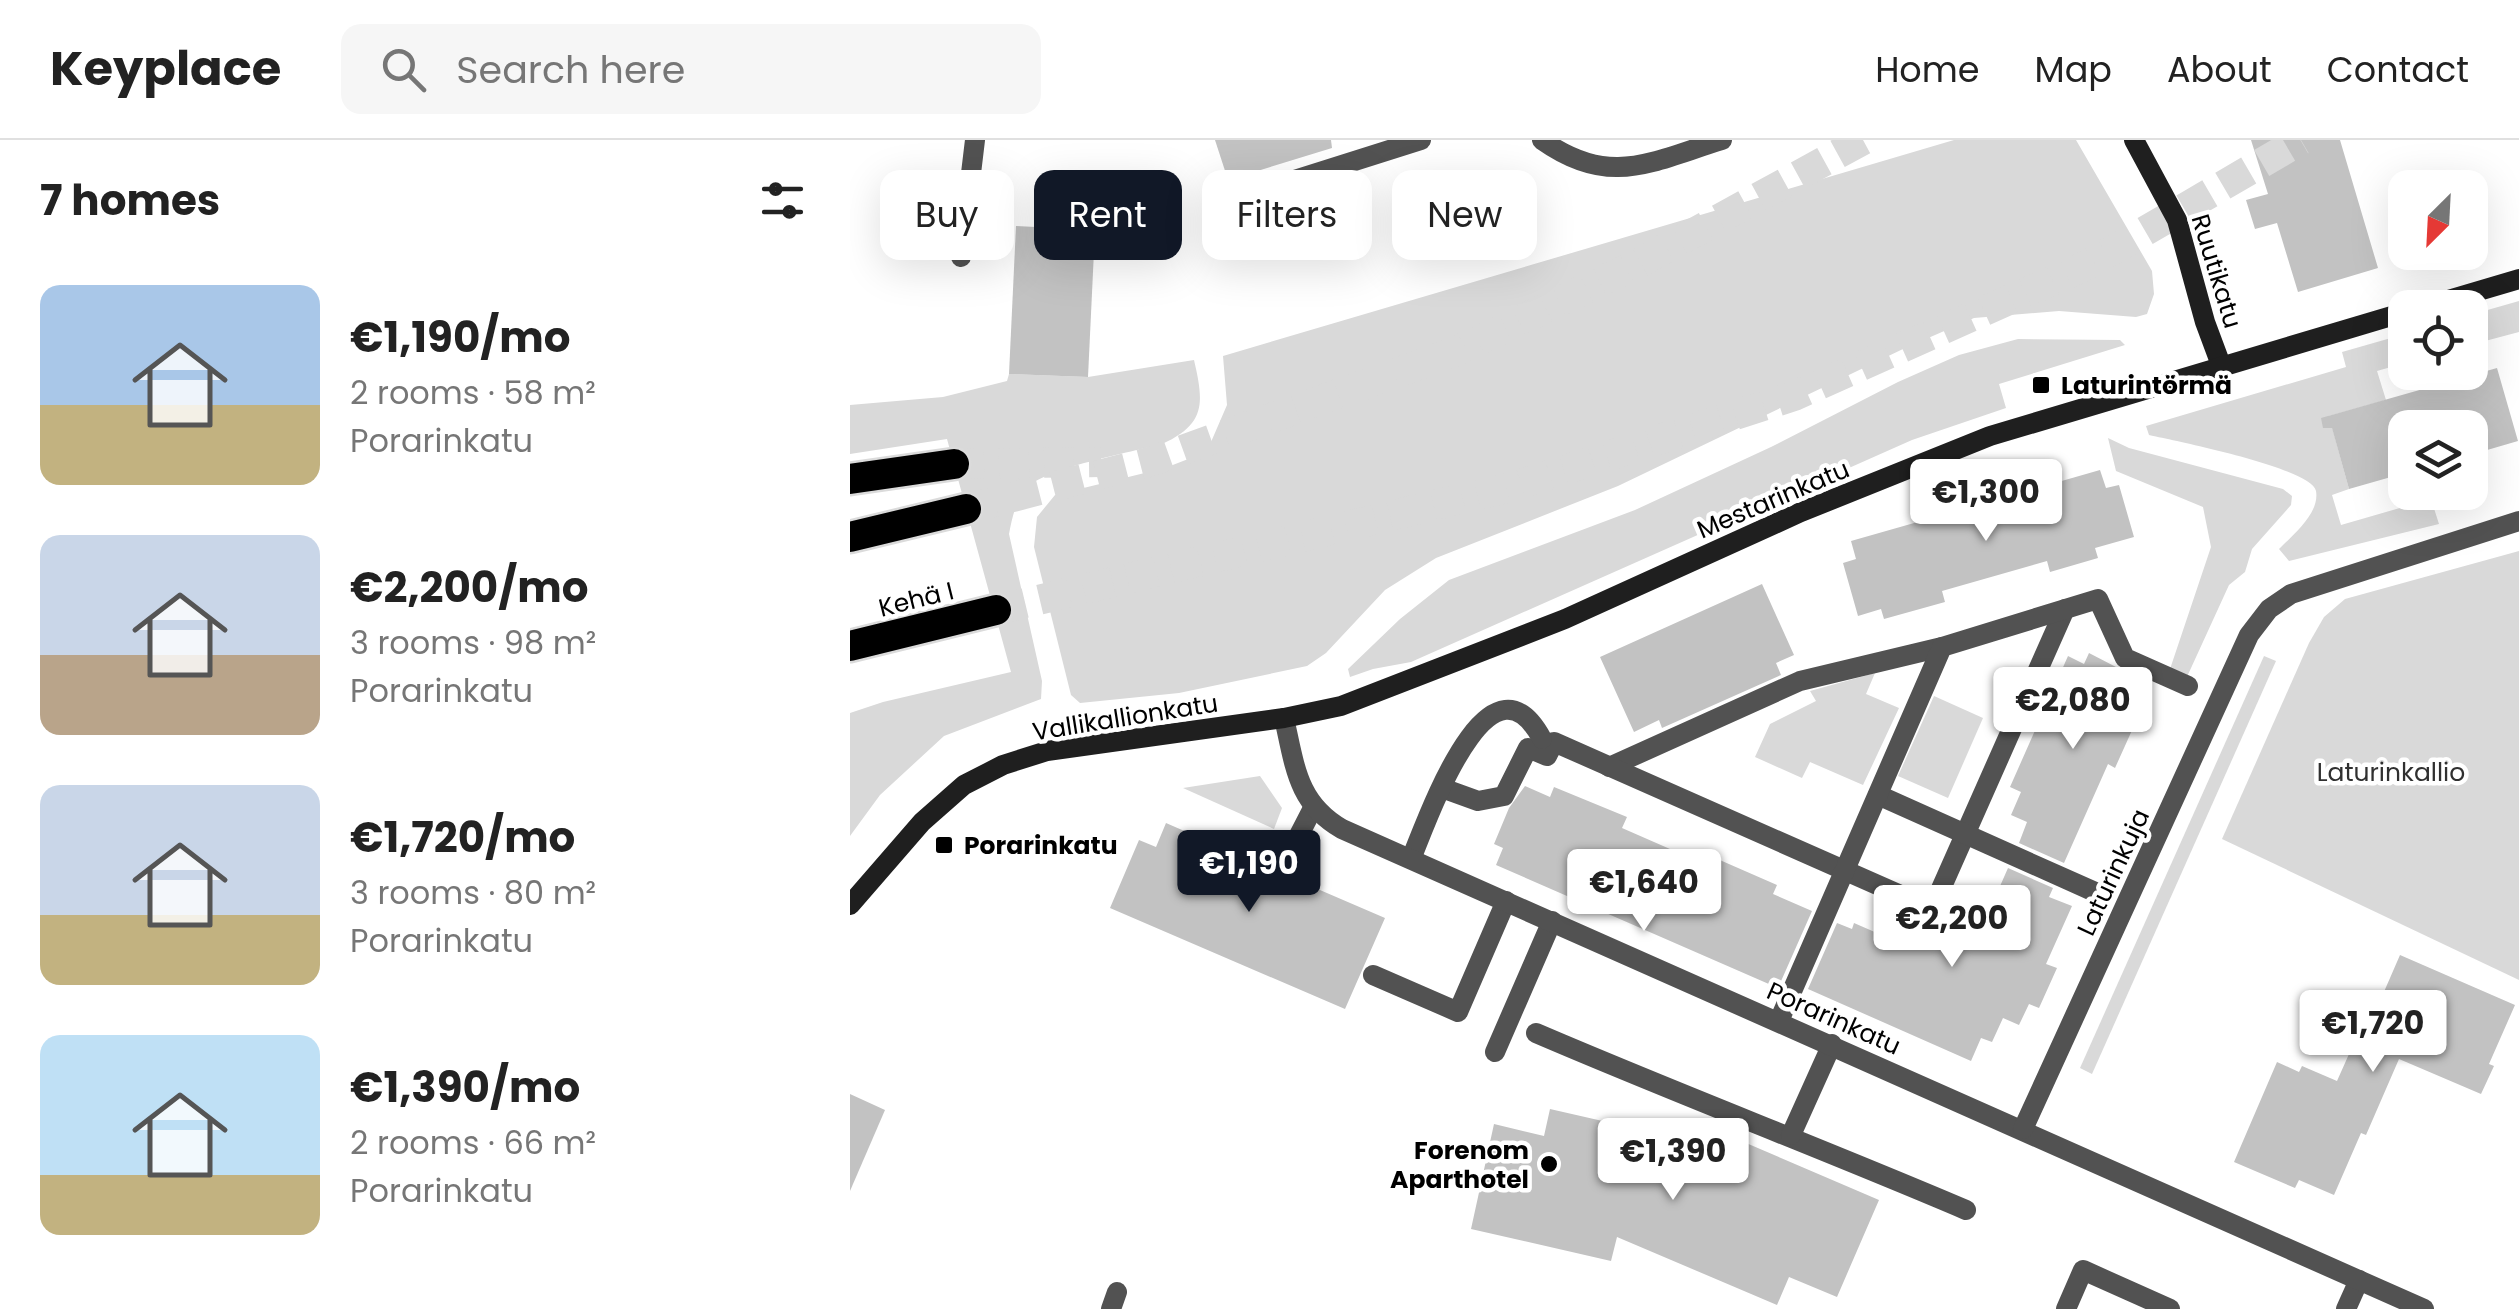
<!DOCTYPE html>
<meta charset="utf-8">
<style>
:root{--surface:#fff;--page:#f6f6f6;--text:#222;--muted:#767676;--line:#e0e0e0;--accent:#111827}
body{margin:0;font-family:Poppins,sans-serif;background:var(--page);color:var(--text);height:100vh;display:flex;flex-direction:column;font-size:38px;white-space:nowrap}
*{box-sizing:border-box;margin:0}
p{font-size:32px;color:var(--muted)}
.icon{flex:none;width:55px;height:55px;fill:none;stroke:currentColor;stroke-width:2;stroke-linecap:round;stroke-linejoin:round}
.map{position:relative;flex:1;overflow:hidden}
.details{display:flex;flex-direction:column;background:var(--surface);width:850px}
.details>*{flex:none}
.hud{position:absolute;left:30px;top:30px;width:950px;height:90px;display:flex;gap:20px}
.needle{width:65px;rotate:204deg}
.fabs{position:absolute;left:1538px;top:30px;display:grid;gap:20px}
.fabs a{display:grid;place-items:center;width:100px;height:100px;border-radius:20px;background:var(--surface);box-shadow:0 10px 40px #0002;font-size:50px}
.price{position:absolute;translate:-50% -85px;padding:0 22px;border-radius:10px;background:#fff;color:#222;font-size:32px;line-height:65px;filter:drop-shadow(0 2px 5px #0008)}
.price::after{content:'';position:absolute;left:50%;top:60px;width:30px;height:22px;margin-left:-15px;background:inherit;clip-path:polygon(0 0,100% 0,50% 100%)}
.price.current{background:var(--accent);color:#fff}
ul{padding:0;list-style:none}
li{display:flex;align-items:center;gap:30px;height:250px;padding:0 40px}
li span{display:grid;place-items:center;flex:none;width:280px;height:200px;border-radius:20px;color:#555}
li>.icon{margin-inline-start:auto}
span .icon{width:120px;height:120px;fill:#fffc;stroke-width:1}
li b{font-size:42px}
h2{display:flex;justify-content:space-between;align-items:center;height:120px;padding:0 40px;font-size:42px}
.chip{padding:0 35px;border-radius:20px;background:var(--surface);box-shadow:0 10px 40px #0002;font-size:35px;line-height:90px}
.chip.current{background:var(--accent);color:#fff}
header{display:flex;align-items:center;gap:60px;box-sizing:border-box;height:140px;padding:0 50px;background:var(--surface);border-bottom:2px solid var(--line)}
header strong{font-size:48px}
nav{display:flex;gap:55px;margin-inline-start:auto;font-size:35px}
.search{width:700px;height:90px;background:var(--page);display:flex;align-items:center;gap:25px;box-sizing:border-box;padding:0 35px;border-radius:20px;color:var(--muted);font-size:38px}
main{display:flex;flex:1;min-height:0}
.map>svg:first-child{display:block}
</style>
<header>
<strong>Keyplace</strong>
<div class="search"><svg class="icon" aria-label="search" viewBox="0 0 24 24"><circle cx="10" cy="10" r="6"/><path d="M15 15l6 6"/></svg>Search here</div>
<nav><a>Home</a><a>Map</a><a>About</a><a>Contact</a></nav>
</header>
<main>
<section class="details">
<h2>7 homes<svg class="icon" aria-label="filters" viewBox="0 0 24 24"><path d="M4 7h16M4 17h16"/><circle cx="9" cy="7" r="2"/><circle cx="15" cy="17" r="2"/></svg></h2>
<ul>
<li><span style="background:linear-gradient(#a9c7e8 60%,#c2b280 0)"><svg class="icon" aria-label="home" viewBox="0 0 24 24"><path d="M3 11l9-7 9 7M6 9v11h12V9"/></svg></span><div><b>€1,190/mo</b><p>2 rooms · 58 m²</p><p>Porarinkatu</p></div></li>
<li><span style="background:linear-gradient(#c9d6e8 60%,#b9a48a 0)"><svg class="icon" aria-label="home" viewBox="0 0 24 24"><path d="M3 11l9-7 9 7M6 9v11h12V9"/></svg></span><div><b>€2,200/mo</b><p>3 rooms · 98 m²</p><p>Porarinkatu</p></div></li>
<li><span style="background:linear-gradient(#c9d6e8 65%,#c2b280 0)"><svg class="icon" aria-label="home" viewBox="0 0 24 24"><path d="M3 11l9-7 9 7M6 9v11h12V9"/></svg></span><div><b>€1,720/mo</b><p>3 rooms · 80 m²</p><p>Porarinkatu</p></div></li>
<li><span style="background:linear-gradient(#bfe0f5 70%,#c2b280 0)"><svg class="icon" aria-label="home" viewBox="0 0 24 24"><path d="M3 11l9-7 9 7M6 9v11h12V9"/></svg></span><div><b>€1,390/mo</b><p>2 rooms · 66 m²</p><p>Porarinkatu</p></div></li>
</ul>
</section>
<div class="map">
<svg width="1669" height="1169" viewBox="0 0 1669 1169">
<rect width="100%" height="100%" fill="#fff"/>
<g fill="#d9d9d9">
<path d="M 1104,0 L 1226,0 L 1302,131 L 1304,154 L 1297,174 L 1286,177 L 1209,171 L 1124,178 L 1053,209 L 768,346 L 586,418 L 535,450 L 476,513 L 457,526 L 329,553 L 230,563 L 221,555 L 184,407 L 187,377 L 205,355 L 315,328 L 346,316 L 361,302 L 377,265 L 373,216 Z"/>
<path d="M 1669,161 L 1669,192 L 1620,205 L 1620,175 Z"/>
<path d="M 1555,194 L 1555,223 L 1527,231 L 1536,260 L 1479,276 L 1499,349 L 1482,355 L 1491,385 L 1581,359 L 1589,384 L 1439,421 L 1429,409 C 1443,395 1470,373 1466,351 C 1462,328 1326,301 1299,295 L 1296,286 L 1496,227 L 1492,212 Z"/>
<path d="M 1168,199 L 1270,200 L 1275,205 L 1149,244 L 1156,268 L 1062,300 L 561,522 L 523,529 L 500,537 L 498,529 L 550,479 L 599,440 L 785,370 L 921,307 L 1048,242 L 1109,215 Z"/>
<path d="M 344,220 C 354,263 356,284 312,304 C 283,312 193,328 176,349 C 165,362 162,379 159,394 L 192,541 L 191,559 L 94,596 L 30,655 L 0,696 L 0,573 L 33,562 L 161,532 L 97,299 L 0,314 L 0,265 L 93,257 L 157,241 L 159,234 L 238,237 Z"/>
<path d="M 1258,298 L 1279,308 L 1433,349 L 1442,356 L 1441,365 L 1402,409 L 1395,432 L 1379,445 L 1336,539 L 1319,532 L 1361,407 L 1353,367 L 1266,331 Z"/>
<path d="M 1669,411 L 1669,840 L 1372,699 L 1459,503 L 1474,477 L 1495,459 Z"/>
<path d="M 1414,516 L 1426,521 L 1242,934 L 1230,928 Z"/>
<path d="M 1025,533 L 1016,554 L 1049,568 L 1013,645 L 960,622 L 952,638 L 905,617 L 920,584 L 966,561 L 960,551 Z"/>
<path d="M 1084,556 L 1133,578 L 1098,658 L 1048,636 Z"/>
<path d="M 410,636 L 432,668 L 424,689 L 333,648 Z"/>
</g>
<g fill="#c2c2c2">
<path d="M 365,0 L 481,0 L 482,8 L 378,40 Z"/>
<path d="M 1401,0 L 1490,0 L 1528,128 L 1448,152 L 1427,83 L 1405,89 L 1396,60 L 1418,54 Z"/>
<path d="M 166,86 L 245,90 L 238,237 L 159,234 Z"/>
<path d="M 1647,228 L 1668,301 L 1620,315 L 1620,288 L 1555,288 L 1555,333 L 1499,349 L 1482,288 L 1473,288 L 1471,278 Z"/>
<path d="M 1250,330 L 1256,348 L 1269,345 L 1284,397 L 1245,408 L 1248,418 L 1200,432 L 1197,421 L 1092,451 L 1095,462 L 1034,479 L 1031,469 L 1008,476 L 993,423 L 1006,419 L 1001,401 Z"/>
<path d="M 912,444 L 944,515 L 926,523 L 931,535 L 812,588 L 809,580 L 784,592 L 750,517 Z"/>
<path d="M 1239,513 L 1293,541 L 1279,574 L 1288,577 L 1265,628 L 1258,624 L 1214,723 L 1169,703 L 1177,682 L 1161,675 L 1171,652 L 1160,647 L 1218,516 L 1234,524 Z"/>
<path d="M 675,646 L 700,657 L 704,647 L 777,677 L 772,688 L 852,723 L 856,714 L 927,745 L 923,754 L 962,771 L 928,848 L 646,725 L 653,708 L 644,704 L 659,668 Z"/>
<path d="M 316,683 L 417,727 L 418,739 L 425,745 L 437,744 L 442,738 L 535,778 L 495,869 L 260,768 L 289,700 L 306,707 Z"/>
<path d="M 1158,728 L 1203,748 L 1199,757 L 1222,766 L 1196,824 L 1207,828 L 1189,868 L 1179,864 L 1169,885 L 1153,878 L 1142,902 L 1131,898 L 1121,921 L 958,849 L 987,783 L 1002,789 L 1004,783 L 1043,800 L 1048,790 L 1108,816 L 1138,749 L 1147,753 Z"/>
<path d="M 1550,815 L 1665,865 L 1639,924 L 1644,926 L 1631,954 L 1549,919 L 1516,995 L 1511,993 L 1484,1055 L 1449,1040 L 1445,1048 L 1384,1022 L 1427,922 L 1449,932 L 1452,926 L 1487,941 L 1524,858 L 1530,861 Z"/>
<path d="M 0,954 L 35,970 L 0,1051 Z"/>
<path d="M 700,969 L 840,1001 L 847,982 L 1029,1060 L 987,1157 L 939,1137 L 927,1165 L 767,1097 L 761,1121 L 621,1089 L 644,984 L 694,996 Z"/>
</g>
<g fill="none" stroke-linecap="round" stroke-linejoin="round">
<g stroke="#d9d9d9" stroke-width="30" stroke-dasharray="30 15" stroke-linecap="butt">
<path d="M 104,324 L 251,322"/>
<path d="M 116,369 L 299,322 L 602,213 L 787,124 L 1013,0"/>
<path d="M 146,470 L 665,346 L 944,256 L 1237,125 L 1451,0"/>
</g>
<defs>
<g id="highway">
<path d="M 0,339 L 104,324"/>
<path d="M 0,397 L 116,369"/>
<path d="M 0,506 L 146,470"/>
</g>
</defs>
<use href="#highway" stroke="#dbdbdb" stroke-width="35"/>
<g stroke="#525252" stroke-width="20">
<path d="M 692,0 C 760,48 800,22 872,0"/>
<path d="M 400,54 L 571,0"/>
<path d="M 111,117 L 125,0"/>
<path d="M 759,627 L 950,541 L 1092,507"/>
<path d="M 592,648 L 628,661 L 654,656 L 678,608 L 697,616 L 704,602 L 1082,769 L 1215,469"/>
<path d="M 1028,655 L 1245,752"/>
<path d="M 561,719 C 577,681 639,500 692,599"/>
<path d="M 430,732 L 463,668"/>
<path d="M 523,835 L 608,872 L 656,761"/>
<path d="M 929,881 L 1092,507 L 1248,459 L 1275,518 L 1338,546"/>
<path d="M 686,893 C 828,954 973,1009 1116,1070"/>
<path d="M 645,912 L 702,781"/>
<path d="M 941,995 L 982,904"/>
<path d="M 261,1169 L 267,1152"/>
<path d="M 1216,1169 L 1233,1130 L 1320,1169"/>
<path d="M 1496,1169 L 1509,1140"/>
</g>
<g stroke="#525252" stroke-width="20">
<path d="M 434,578 C 445,626 447,663 492,689 L 1574,1169"/>
<path d="M 1173,989 L 1399,495 L 1419,469 L 1441,454 L 1669,381"/>
</g>
<g stroke="#1f1f1f" stroke-width="20">
<path d="M 1284,0 L 1327,80 L 1355,182 L 1371,225"/>
<path d="M 1571,168 L 1669,139"/>
<path d="M 0,765 L 72,682 L 114,645 L 153,625 L 197,611 L 434,578 L 491,566 L 715,479 L 951,372 L 1140,296 L 1555,172"/>
</g>
<use href="#highway" stroke="#000" stroke-width="30"/>
</g>
<g fill="#000" stroke="#fff" stroke-width="4">
<rect x="1181" y="235" width="20" height="20" rx="5"/>
<rect x="84" y="695" width="20" height="20" rx="5"/>
<circle cx="699" cy="1024" r="10"/>
</g>
<g text-anchor="middle" stroke-width="9" stroke-linejoin="round" paint-order="stroke">
<g font-size="25" fill="#000" stroke="#fff">
<text transform="translate(1367 131) rotate(73)" y="9">Ruutikatu</text>
<text transform="translate(923 359) rotate(-23)" y="9">Mestarinkatu</text>
<text transform="translate(66 459) rotate(-14)" y="9">Kehä I</text>
<text transform="translate(275 577) rotate(-9)" y="9">Vallikallionkatu</text>
<text transform="translate(1263 732) rotate(-65)" y="9">Laturinkuja</text>
<text transform="translate(984 878) rotate(24)" y="9">Porarinkatu</text>
</g>
<g font-size="25" font-weight="bold" fill="#000" stroke="#fff" text-anchor="start">
<text x="1211" y="254">Laturintörmä</text>
<text x="114" y="714">Porarinkatu</text>
<text x="679" y="1019" text-anchor="end">Forenom<tspan x="679" dy="29">Aparthotel</tspan></text>
</g>
<g font-size="25" fill="#303030" stroke="#fff">
<text x="1541" y="641">Laturinkallio</text>
</g>
</g>
</svg>
<div class="fabs">
<a><svg class="needle" viewBox="-14 -14 28 28"><path d="M0-13l5 13h-10z" fill="#e53935"/><path d="M0 13l5-13h-10z" fill="#767676"/></svg></a>
<a><svg class="icon" aria-label="locate" viewBox="0 0 24 24"><circle cx="12" cy="12" r="6"/><path d="M12 2v4M12 18v4M2 12h4M18 12h4"/></svg></a>
<a><svg class="icon" aria-label="layers" viewBox="0 0 24 24"><path d="M12 4l9 5-9 5-9-5zM3 14l9 5 9-5"/></svg></a>
</div>
<b class="price" style="left:1136px;top:404px">€1,300</b>
<b class="price" style="left:1223px;top:612px">€2,080</b>
<b class="price current" style="left:399px;top:775px">€1,190</b>
<b class="price" style="left:794px;top:794px">€1,640</b>
<b class="price" style="left:1102px;top:830px">€2,200</b>
<b class="price" style="left:1523px;top:935px">€1,720</b>
<b class="price" style="left:823px;top:1063px">€1,390</b>
<div class="hud">
<a class="chip">Buy</a>
<a class="chip current">Rent</a>
<a class="chip">Filters</a>
<a class="chip">New</a>
</div>
</div>
</main>
